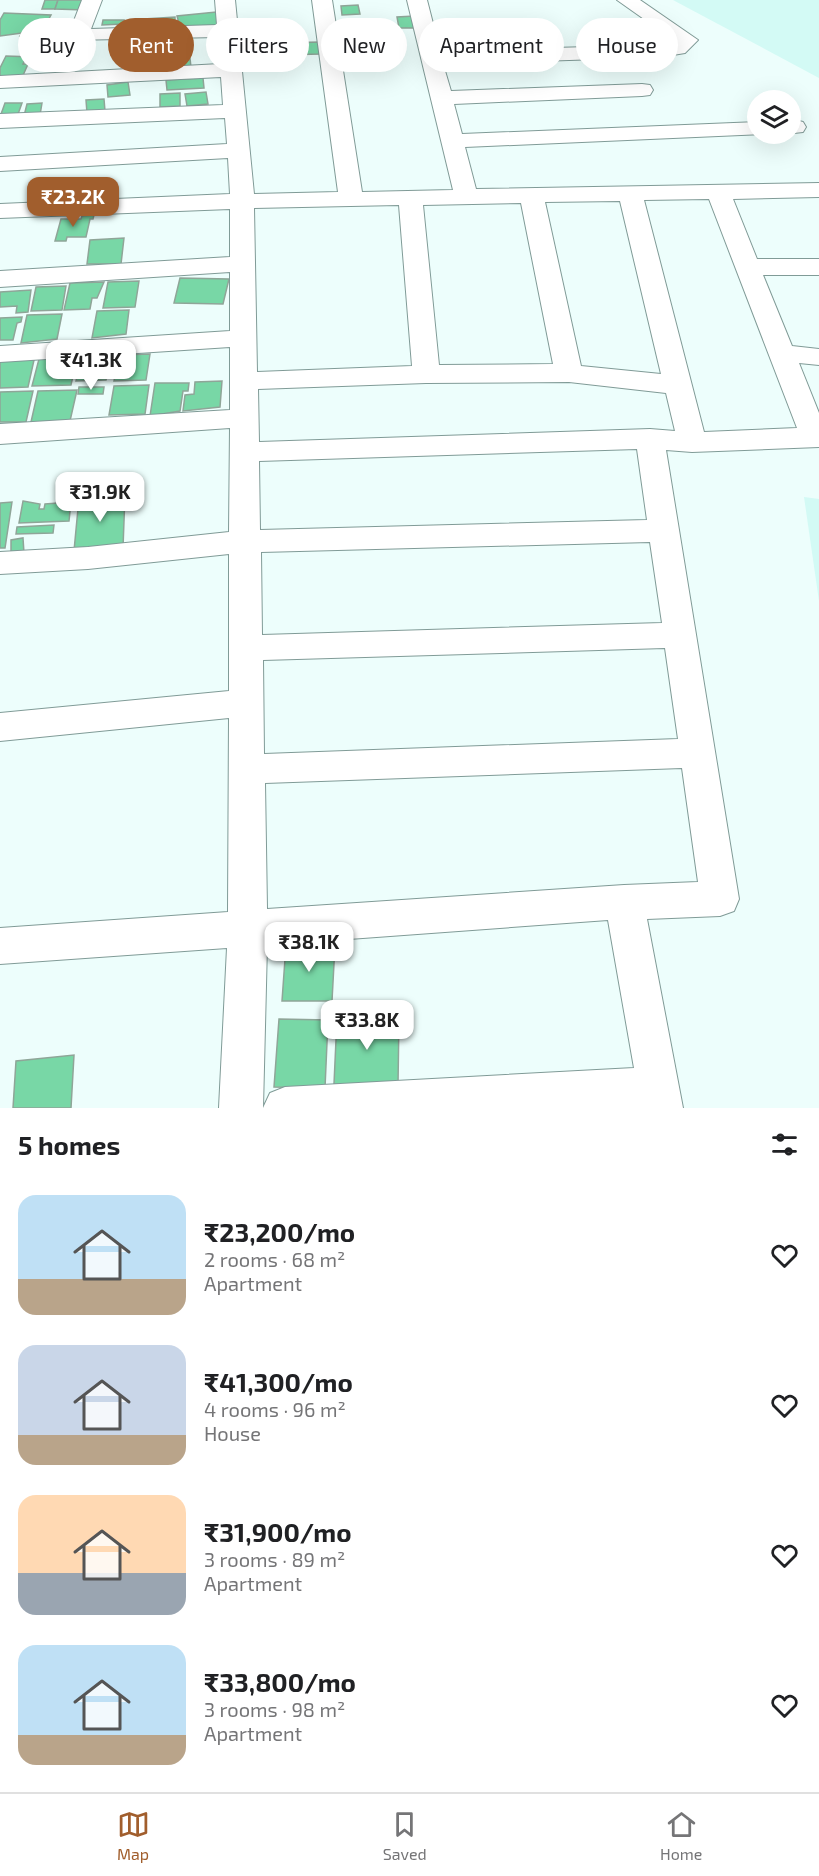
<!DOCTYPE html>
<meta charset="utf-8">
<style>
:root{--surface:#fff;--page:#f6f6f6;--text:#202124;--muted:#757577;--line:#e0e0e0;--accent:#a15e2d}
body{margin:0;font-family:"Exo 2",sans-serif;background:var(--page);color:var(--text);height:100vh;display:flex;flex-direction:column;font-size:22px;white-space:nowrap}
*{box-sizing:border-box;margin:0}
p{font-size:20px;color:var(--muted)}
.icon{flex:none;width:33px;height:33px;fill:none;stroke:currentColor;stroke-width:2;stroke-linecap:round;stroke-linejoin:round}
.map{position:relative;height:1108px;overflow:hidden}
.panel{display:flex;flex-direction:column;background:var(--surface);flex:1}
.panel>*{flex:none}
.hud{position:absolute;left:18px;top:18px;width:783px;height:54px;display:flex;gap:12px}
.buttons{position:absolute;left:747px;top:90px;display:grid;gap:12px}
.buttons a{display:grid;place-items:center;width:54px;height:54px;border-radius:50%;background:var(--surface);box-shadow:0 6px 24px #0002;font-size:30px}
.price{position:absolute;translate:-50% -51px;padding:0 14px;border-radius:12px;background:#fff;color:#222;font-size:20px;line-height:39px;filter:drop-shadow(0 2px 3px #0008)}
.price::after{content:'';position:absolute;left:50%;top:36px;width:18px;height:14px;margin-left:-9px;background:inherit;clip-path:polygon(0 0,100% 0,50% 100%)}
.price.selected{background:var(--accent);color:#fff}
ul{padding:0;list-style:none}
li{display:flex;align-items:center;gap:18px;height:150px;padding:0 18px}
li span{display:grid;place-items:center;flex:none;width:168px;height:120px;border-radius:18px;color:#555}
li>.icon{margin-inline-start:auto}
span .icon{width:72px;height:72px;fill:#fffc;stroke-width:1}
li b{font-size:26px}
h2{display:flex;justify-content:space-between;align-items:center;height:72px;padding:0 18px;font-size:26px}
.pill{padding:0 21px;border-radius:27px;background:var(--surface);box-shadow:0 6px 24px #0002;font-size:21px;line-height:54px}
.pill.selected{background:var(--accent);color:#fff}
.dock{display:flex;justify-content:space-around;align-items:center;height:84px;border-top:2px solid var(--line);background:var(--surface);font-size:16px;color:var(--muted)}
.dock a{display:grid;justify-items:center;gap:3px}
.dock .selected{color:var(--accent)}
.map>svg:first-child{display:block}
</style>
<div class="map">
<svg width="819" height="1108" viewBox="0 0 819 1108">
<rect width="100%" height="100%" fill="#edfefc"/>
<g fill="#d3faf5">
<path d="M 673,0 L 819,0 L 819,78 Z"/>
<path d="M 804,497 L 819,499 L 819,601 Z"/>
</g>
<g fill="#78d7a6" stroke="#8fa598" stroke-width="1.5">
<path d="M 45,0 L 58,0 L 55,9 L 42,9 Z"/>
<path d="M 58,0 L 89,0 L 85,10 L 55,9 Z"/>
<path d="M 358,5 L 360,14 L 342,15 L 341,6 Z"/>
<path d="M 216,12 L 219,26 L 180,27 L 177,16 Z"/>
<path d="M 4,13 L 51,15 L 39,37 L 20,36 L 22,33 L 0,36 L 0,20 Z"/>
<path d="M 414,16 L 416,28 L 399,28 L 397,17 Z"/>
<path d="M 175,17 L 175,25 L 170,26 L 170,28 L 144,30 L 144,19 Z"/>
<path d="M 103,20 L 124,20 L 123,24 L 102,25 Z"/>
<path d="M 381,29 L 381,41 L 346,41 L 346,30 Z"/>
<path d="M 179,36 L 180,49 L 158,51 L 158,37 Z"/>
<path d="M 139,40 L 140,51 L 118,53 L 117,42 Z"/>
<path d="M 319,42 L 320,54 L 281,55 L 281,43 Z"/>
<path d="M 189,50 L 191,67 L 161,69 L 160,52 L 170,51 L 170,54 Z"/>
<path d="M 6,56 L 33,57 L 32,60 L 25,60 L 23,64 L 28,64 L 21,80 L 0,79 L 0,68 Z"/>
<path d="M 203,78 L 204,88 L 167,90 L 166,80 Z"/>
<path d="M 128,82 L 130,95 L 108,97 L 107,85 Z"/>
<path d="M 206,92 L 208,104 L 187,106 L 185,94 Z"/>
<path d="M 180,93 L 180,106 L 160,107 L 160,94 Z"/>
<path d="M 104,99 L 105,111 L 87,113 L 86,100 Z"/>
<path d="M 5,103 L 22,103 L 17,117 L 0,117 Z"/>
<path d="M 42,103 L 40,115 L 24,116 L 27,104 Z"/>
<path d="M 94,215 L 93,219 L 90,219 L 86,237 L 67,237 L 66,241 L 55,241 L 61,219 L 81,219 L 82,216 Z"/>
<path d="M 124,238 L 121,264 L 87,264 L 90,240 Z"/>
<path d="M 180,278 L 229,279 L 223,304 L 174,303 Z"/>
<path d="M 139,281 L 135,307 L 103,308 L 108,282 Z"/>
<path d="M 104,282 L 97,298 L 92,298 L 90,309 L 64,310 L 70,283 Z"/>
<path d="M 66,286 L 62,310 L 31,311 L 36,287 Z"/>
<path d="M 31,290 L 28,312 L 16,313 L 17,306 L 0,307 L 0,292 Z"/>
<path d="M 129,310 L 126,334 L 92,338 L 97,311 Z"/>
<path d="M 62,314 L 57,339 L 21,343 L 27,315 Z"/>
<path d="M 22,317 L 21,322 L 17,323 L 13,340 L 0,340 L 0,318 Z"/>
<path d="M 150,354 L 146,380 L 114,381 L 119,355 Z"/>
<path d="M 111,357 L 106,380 L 76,381 L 81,358 Z"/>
<path d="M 77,358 L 71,385 L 32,386 L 39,359 Z"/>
<path d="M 34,360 L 28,387 L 0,388 L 0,361 Z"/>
<path d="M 222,381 L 220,407 L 183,411 L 185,395 L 194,394 L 195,382 Z"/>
<path d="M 155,383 L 189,383 L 188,391 L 183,391 L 180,411 L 150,416 Z"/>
<path d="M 149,385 L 145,414 L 109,415 L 114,386 Z"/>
<path d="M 79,387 L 104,387 L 103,394 L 78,394 Z"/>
<path d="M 77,390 L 70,421 L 31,422 L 38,391 Z"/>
<path d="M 33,391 L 26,422 L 0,422 L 0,392 Z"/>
<path d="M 125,494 L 123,548 L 74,551 L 79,498 Z"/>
<path d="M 23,501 L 40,504 L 39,509 L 44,509 L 45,504 L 71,502 L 69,521 L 19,523 Z"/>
<path d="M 12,502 L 5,548 L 0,548 L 0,503 Z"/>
<path d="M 54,525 L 53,533 L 16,534 L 17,527 Z"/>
<path d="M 23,538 L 24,553 L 11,555 L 11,540 Z"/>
<path d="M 286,945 L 335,945 L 332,1001 L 282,1001 Z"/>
<path d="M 337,1018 L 399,1018 L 398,1085 L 334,1084 Z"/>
<path d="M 279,1019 L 328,1020 L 325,1088 L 274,1087 Z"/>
<path d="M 74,1055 L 71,1108 L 13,1108 L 16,1061 Z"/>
</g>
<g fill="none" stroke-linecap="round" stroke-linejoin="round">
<defs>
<g id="minor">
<path d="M 82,0 L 102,0 L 91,29 L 217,25 L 215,0 L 235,0 L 254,194 L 338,192 L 312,0 L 332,0 L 362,192 L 453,190 L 407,0 L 427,0 L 440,51 L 661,45 L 675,41 L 617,0 L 640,0 L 698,40 L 685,53 L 661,57 L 443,64 L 451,91 L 642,84 L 650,85 L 653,90 L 650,95 L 642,96 L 454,104 L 462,134 L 758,122 L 758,134 L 766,134 L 465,147 L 476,189 L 819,183 L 819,197 L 733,199 L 757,259 L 819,259 L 819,275 L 763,275 L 792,346 L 819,349 L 819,365 L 799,363 L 819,413 L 819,447 L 692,452 L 666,450 L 739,899 L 734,911 L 720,916 L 647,919 L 683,1108 L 263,1108 L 270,1093 L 285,1087 L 634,1068 L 608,920 L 267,945 L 263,1108 L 219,1108 L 227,948 L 0,964 L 0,928 L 228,912 L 229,718 L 0,741 L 0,713 L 229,691 L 229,554 L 88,569 L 0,574 L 0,552 L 88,547 L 229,532 L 230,428 L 0,444 L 0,424 L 230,410 L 230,347 L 0,362 L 0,346 L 230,331 L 230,272 L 0,287 L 0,271 L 230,257 L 230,209 L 0,218 L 0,204 L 230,194 L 228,158 L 0,171 L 0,157 L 227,144 L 225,118 L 0,128 L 0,114 L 223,105 L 221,77 L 0,88 L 0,76 L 220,64 L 218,37 L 71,40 L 68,36 ZM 709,199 L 797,428 L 704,432 L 644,200 ZM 620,201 L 661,374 L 581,366 L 545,202 ZM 521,203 L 553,364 L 439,365 L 423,205 ZM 399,205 L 412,366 L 257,372 L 254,208 ZM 569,382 L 666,393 L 675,431 L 650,429 L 259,442 L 258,389 L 426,383 ZM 637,449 L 647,520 L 260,530 L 259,461 ZM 650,542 L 662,623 L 262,635 L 261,552 ZM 665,648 L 678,739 L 264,754 L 263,660 ZM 682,768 L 698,882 L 624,885 L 267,909 L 265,783 Z"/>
<path d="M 795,120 L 803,122 L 806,127 L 803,132 L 785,134 L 790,134 L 790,121 Z"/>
</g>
</defs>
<use href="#minor" stroke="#809b97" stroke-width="2"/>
<use href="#minor" fill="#fff" fill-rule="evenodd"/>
</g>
</svg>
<div class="buttons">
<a><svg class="icon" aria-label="layers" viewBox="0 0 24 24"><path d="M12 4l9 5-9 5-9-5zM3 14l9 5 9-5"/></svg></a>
</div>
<b class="price selected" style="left:73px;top:228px">₹23.2K</b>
<b class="price" style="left:91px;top:391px">₹41.3K</b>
<b class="price" style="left:100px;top:523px">₹31.9K</b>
<b class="price" style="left:309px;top:973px">₹38.1K</b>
<b class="price" style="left:367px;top:1051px">₹33.8K</b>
<div class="hud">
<a class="pill">Buy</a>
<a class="pill selected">Rent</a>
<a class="pill">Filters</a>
<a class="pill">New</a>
<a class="pill">Apartment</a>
<a class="pill">House</a>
</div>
</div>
<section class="panel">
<h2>5 homes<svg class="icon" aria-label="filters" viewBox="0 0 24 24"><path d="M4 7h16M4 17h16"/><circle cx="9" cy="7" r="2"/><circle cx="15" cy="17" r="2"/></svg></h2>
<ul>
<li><span style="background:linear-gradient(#bfe0f5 70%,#b9a48a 0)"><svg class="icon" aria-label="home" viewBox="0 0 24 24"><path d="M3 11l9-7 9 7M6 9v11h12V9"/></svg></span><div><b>₹23,200/mo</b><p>2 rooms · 68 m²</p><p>Apartment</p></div><svg class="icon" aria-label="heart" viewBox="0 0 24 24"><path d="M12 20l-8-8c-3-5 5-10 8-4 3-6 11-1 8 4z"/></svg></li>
<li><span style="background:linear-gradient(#c9d6e8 75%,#b9a48a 0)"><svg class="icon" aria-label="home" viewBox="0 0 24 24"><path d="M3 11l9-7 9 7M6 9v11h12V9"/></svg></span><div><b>₹41,300/mo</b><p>4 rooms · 96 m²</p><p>House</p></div><svg class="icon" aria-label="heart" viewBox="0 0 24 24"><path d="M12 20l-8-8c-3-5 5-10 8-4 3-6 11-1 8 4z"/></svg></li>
<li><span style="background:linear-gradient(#ffd9b3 65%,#9aa5b1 0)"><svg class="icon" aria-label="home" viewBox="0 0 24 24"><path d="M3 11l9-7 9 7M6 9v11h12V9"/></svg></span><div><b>₹31,900/mo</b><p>3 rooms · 89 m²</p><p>Apartment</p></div><svg class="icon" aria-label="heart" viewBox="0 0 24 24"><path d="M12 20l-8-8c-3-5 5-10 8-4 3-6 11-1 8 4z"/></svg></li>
<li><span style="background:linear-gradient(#bfe0f5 75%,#b9a48a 0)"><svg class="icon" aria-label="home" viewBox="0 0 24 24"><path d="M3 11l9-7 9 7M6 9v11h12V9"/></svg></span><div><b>₹33,800/mo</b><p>3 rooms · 98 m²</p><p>Apartment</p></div><svg class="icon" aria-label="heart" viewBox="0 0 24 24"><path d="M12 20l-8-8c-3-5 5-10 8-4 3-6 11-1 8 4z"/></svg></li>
</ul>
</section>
<nav class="dock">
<a class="selected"><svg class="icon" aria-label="map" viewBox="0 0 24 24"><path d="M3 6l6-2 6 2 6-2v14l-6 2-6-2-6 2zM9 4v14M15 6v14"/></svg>Map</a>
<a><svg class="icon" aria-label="saved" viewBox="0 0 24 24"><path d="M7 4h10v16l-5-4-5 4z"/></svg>Saved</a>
<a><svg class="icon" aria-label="home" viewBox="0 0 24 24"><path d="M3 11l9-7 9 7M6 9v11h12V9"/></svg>Home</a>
</nav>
